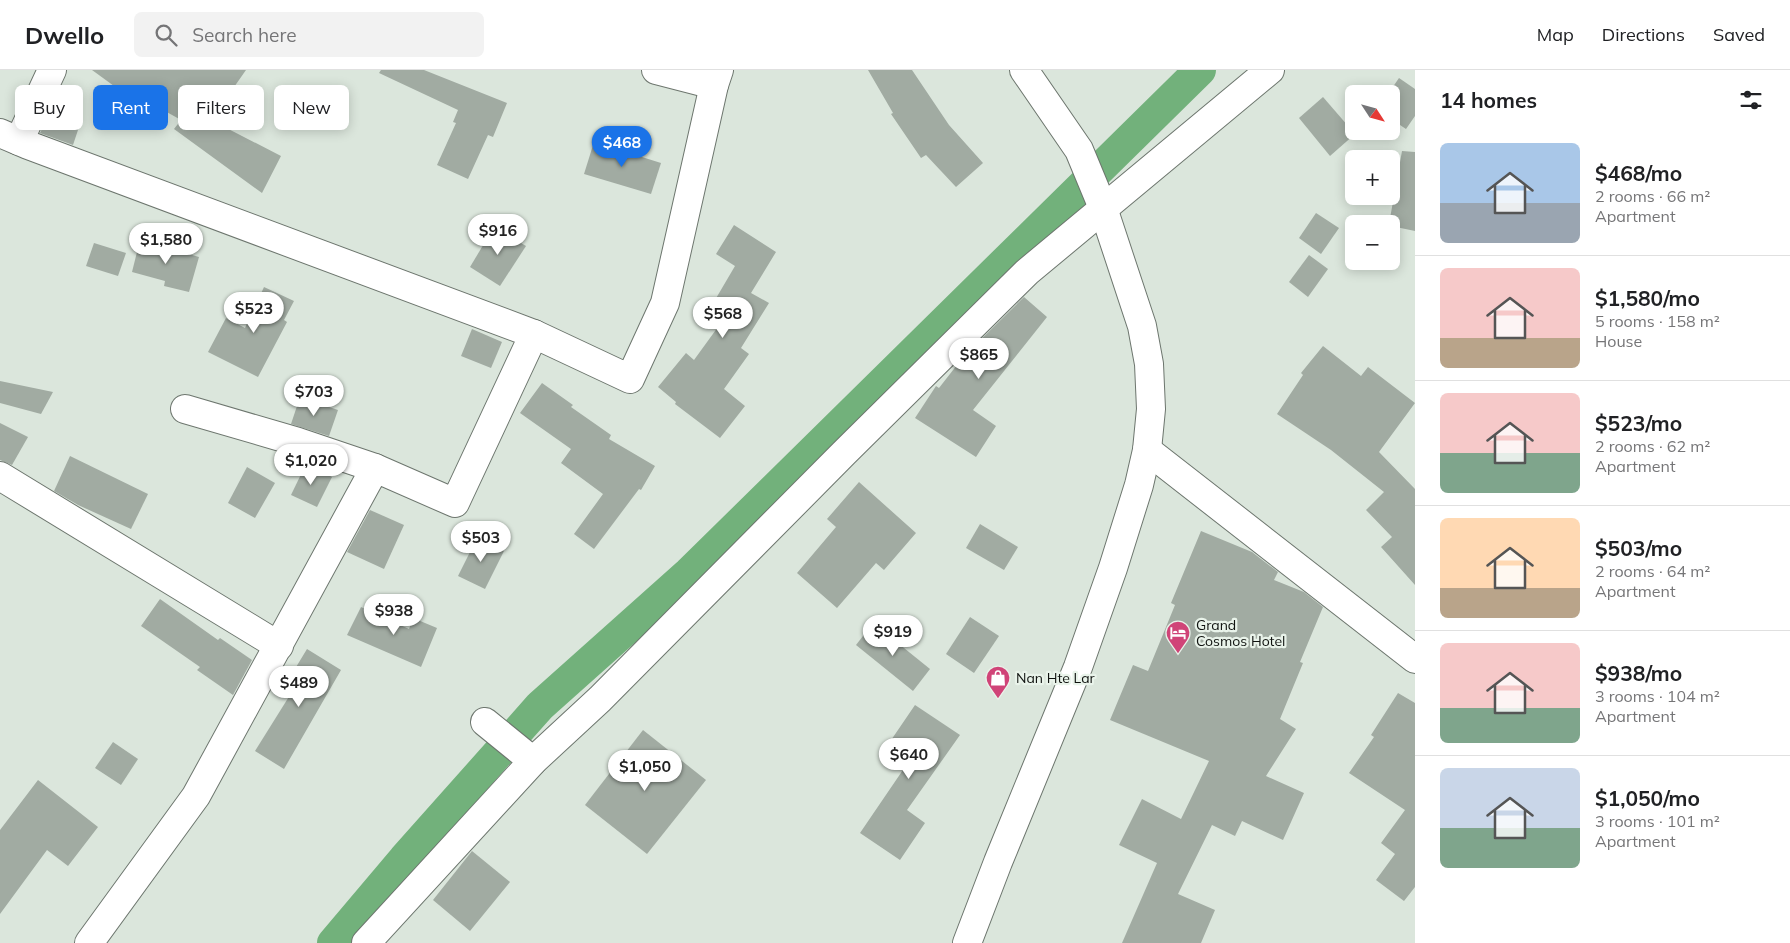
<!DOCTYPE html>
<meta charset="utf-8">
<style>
:root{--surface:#fff;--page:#f2f2f2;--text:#202124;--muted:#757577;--line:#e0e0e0;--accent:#1a73e8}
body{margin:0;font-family:Mulish,sans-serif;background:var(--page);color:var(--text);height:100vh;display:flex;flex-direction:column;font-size:19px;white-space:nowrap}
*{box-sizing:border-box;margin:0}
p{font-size:16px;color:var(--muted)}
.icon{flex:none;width:28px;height:28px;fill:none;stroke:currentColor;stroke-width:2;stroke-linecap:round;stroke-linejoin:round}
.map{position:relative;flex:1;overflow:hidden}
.sheet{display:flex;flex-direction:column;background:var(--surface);width:375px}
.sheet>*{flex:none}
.top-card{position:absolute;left:15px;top:15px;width:475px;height:45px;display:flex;gap:10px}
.needle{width:32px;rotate:126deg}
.buttons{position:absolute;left:1345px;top:15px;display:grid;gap:10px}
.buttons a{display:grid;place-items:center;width:55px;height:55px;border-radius:8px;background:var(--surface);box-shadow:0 2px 12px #0003;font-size:25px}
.price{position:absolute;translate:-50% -42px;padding:0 11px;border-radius:18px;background:#fff;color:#222;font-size:16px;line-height:32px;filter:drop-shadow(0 1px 2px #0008)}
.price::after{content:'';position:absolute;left:50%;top:30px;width:15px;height:11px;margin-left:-8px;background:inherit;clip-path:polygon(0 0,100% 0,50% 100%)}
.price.active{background:var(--accent);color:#fff}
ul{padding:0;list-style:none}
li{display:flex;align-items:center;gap:15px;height:125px;padding:0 25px}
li+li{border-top:1px solid var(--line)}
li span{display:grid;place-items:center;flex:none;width:140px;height:100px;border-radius:8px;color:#555}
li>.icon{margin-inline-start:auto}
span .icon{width:60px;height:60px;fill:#fffc;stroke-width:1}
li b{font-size:21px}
h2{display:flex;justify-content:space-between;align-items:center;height:60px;padding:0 25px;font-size:21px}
.chip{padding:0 18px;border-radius:8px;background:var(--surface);box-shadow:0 2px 12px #0003;font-size:18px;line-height:45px}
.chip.active{background:var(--accent);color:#fff}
header{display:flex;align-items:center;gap:30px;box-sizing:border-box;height:70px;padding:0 25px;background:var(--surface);border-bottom:1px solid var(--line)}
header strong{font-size:24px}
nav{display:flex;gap:28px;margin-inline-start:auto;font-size:18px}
.search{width:350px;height:45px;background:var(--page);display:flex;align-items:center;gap:12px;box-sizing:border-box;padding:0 18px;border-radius:8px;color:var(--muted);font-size:19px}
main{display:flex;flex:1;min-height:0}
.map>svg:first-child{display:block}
</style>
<header>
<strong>Dwello</strong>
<div class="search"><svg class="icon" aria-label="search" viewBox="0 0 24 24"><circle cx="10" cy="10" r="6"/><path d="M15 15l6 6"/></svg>Search here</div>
<nav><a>Map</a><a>Directions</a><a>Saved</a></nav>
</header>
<main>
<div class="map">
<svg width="1415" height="873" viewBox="0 0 1415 873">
<rect width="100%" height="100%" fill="#dbe6dc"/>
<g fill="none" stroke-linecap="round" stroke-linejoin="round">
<path stroke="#72b17b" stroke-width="32" d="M 333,873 L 404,789 L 540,636 L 689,503 L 1200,0"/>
</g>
<g fill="#a1aba2">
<path d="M 92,0 L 246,0 L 211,50 L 281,86 L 262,123 L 174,59 L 181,50 L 140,27 L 136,32 Z"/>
<path d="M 381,0 L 424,0 L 507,33 L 493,67 L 488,65 L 468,109 L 437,95 L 456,53 L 453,52 L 458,40 L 379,3 Z"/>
<path d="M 868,0 L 912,0 L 949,55 L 983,93 L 956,117 L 926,85 L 921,88 L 891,44 L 893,43 Z"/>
<path d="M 1399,8 L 1415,19 L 1415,46 L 1406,59 L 1391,49 L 1391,24 L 1388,24 Z"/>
<path d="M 1323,27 L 1355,64 L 1330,86 L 1299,48 Z"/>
<path d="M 49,44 L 80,54 L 73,75 L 40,63 Z"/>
<path d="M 594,72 L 661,93 L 651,124 L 584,104 Z"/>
<path d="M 1402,81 L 1415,82 L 1415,161 L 1391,156 L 1391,154 L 1389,154 Z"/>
<path d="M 1316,143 L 1339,158 L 1321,184 L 1299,168 Z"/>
<path d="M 734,155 L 776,182 L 751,223 L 769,233 L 741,278 L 749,284 L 724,319 L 745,336 L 720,368 L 675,334 L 676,332 L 658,317 L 686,283 L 694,290 L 731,239 L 715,230 L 735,196 L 716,184 Z"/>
<path d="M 494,157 L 526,176 L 500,216 L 470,197 Z"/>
<path d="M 140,170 L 199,187 L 189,222 L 164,216 L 165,211 L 132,202 Z"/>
<path d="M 94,173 L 126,183 L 118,206 L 86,196 Z"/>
<path d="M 1309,185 L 1328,199 L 1308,227 L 1289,212 Z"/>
<path d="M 264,217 L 294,231 L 284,250 L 287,252 L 258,307 L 208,282 L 226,248 L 245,258 Z"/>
<path d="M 1024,227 L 1047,247 L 973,340 L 996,356 L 976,387 L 915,348 L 936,316 L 939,318 L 964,286 Z"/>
<path d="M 472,259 L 502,272 L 491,298 L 461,286 Z"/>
<path d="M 1323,276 L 1361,306 L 1368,297 L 1415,333 L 1379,382 L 1415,419 L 1415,515 L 1381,477 L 1392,467 L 1366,440 L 1384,422 L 1331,380 L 1277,344 L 1303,305 L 1301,303 Z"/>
<path d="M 0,311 L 53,322 L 41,344 L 0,333 Z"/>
<path d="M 542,313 L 573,335 L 571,337 L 611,365 L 609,369 L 655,396 L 641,420 L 639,419 L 594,479 L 574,464 L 603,424 L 561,393 L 571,379 L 520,343 Z"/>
<path d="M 300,327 L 338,340 L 329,366 L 291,354 Z"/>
<path d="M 0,353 L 28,367 L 12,395 L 0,390 Z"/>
<path d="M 70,386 L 148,424 L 131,459 L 78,435 L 54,421 Z"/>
<path d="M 306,394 L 332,407 L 317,437 L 291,425 Z"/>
<path d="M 247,397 L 275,413 L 255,448 L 228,433 Z"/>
<path d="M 859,412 L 916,463 L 884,500 L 876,493 L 837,538 L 797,503 L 836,457 L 827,449 Z"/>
<path d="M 370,440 L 404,455 L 384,499 L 347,482 Z"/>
<path d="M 980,454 L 1018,477 L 1004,500 L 966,478 Z"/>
<path d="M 1201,461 L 1252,482 L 1278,502 L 1274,510 L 1304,522 L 1323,537 L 1300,592 L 1303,593 L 1280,649 L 1296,659 L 1266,706 L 1304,723 L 1283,770 L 1242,751 L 1235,766 L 1212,755 L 1178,824 L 1215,840 L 1201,873 L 1122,873 L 1157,793 L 1119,775 L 1142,729 L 1181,749 L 1209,691 L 1110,650 L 1133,595 L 1148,601 L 1175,535 L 1171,533 Z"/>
<path d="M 477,468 L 504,481 L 485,519 L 458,506 Z"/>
<path d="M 160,529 L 218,570 L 220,568 L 252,590 L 233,625 L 197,600 L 200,597 L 141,556 Z"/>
<path d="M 361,537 L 409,559 L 413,548 L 437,558 L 421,597 L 347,565 Z"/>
<path d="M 970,547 L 999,566 L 974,603 L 946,584 Z"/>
<path d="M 873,553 L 930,599 L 913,621 L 856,575 Z"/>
<path d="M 307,579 L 341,600 L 284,699 L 255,681 L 295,617 L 287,612 Z"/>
<path d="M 1398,623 L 1415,633 L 1415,817 L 1404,831 L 1376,810 L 1395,784 L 1381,773 L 1405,740 L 1349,703 L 1374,667 L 1371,665 Z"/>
<path d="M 915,635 L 960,665 L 907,740 L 925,753 L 900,790 L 860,763 L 907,694 L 885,679 Z"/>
<path d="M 643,660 L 706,710 L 647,784 L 585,735 Z"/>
<path d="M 113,672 L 138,689 L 121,715 L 95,698 Z"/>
<path d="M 38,710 L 98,757 L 68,796 L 47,780 L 0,844 L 0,760 Z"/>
<path d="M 472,781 L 510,812 L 470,861 L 433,830 Z"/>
</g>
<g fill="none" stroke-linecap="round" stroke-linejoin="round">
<defs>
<g id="minor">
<path d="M 656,0 L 714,15"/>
<path d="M 0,63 L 28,75 L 534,264 L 630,309 L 665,233 L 714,15 L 719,0"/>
<path d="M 19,71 L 52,0"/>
<path d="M 185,339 L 298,372 L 375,398"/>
<path d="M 1147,380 L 1415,589"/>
<path d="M 0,406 L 279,576"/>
<path d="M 485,652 L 533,691"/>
<path d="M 89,873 L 196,726 L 375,398 L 455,433 L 534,264"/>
<path d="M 366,873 L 533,691 L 600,629 L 844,383 L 1027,202 L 1270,0"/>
</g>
<path id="highway" d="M 967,873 L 998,792 L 1078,597 L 1113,498 L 1139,415 L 1147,380 L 1151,339 L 1149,294 L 1142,256 L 1103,138 L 1079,80 L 1024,0"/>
</defs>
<use href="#minor" stroke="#6d766e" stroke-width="30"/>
<use href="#highway" stroke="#6d766e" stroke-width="30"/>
<use href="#minor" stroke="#fff" stroke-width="28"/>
<use href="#highway" stroke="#fff" stroke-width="28"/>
</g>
<defs>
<symbol id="hotel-pin" viewBox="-11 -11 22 30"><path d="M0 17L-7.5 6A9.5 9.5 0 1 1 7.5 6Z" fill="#d04478" stroke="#e9f3ea"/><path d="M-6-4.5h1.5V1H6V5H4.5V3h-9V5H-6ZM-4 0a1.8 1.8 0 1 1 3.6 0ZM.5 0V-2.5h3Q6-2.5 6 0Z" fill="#fff"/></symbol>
<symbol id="shop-pin" viewBox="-11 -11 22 30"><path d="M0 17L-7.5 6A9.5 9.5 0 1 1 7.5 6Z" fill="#d04478" stroke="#e9f3ea"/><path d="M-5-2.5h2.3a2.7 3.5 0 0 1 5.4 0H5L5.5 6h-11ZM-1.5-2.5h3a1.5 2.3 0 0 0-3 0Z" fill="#fff"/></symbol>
</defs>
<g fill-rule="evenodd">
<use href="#hotel-pin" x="1164" y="549" width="28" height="38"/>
<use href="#shop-pin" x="984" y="594" width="28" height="38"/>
</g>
<g text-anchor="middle" stroke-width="4.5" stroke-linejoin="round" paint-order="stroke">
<g font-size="14" fill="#0f120f" stroke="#e9f3ea" text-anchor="start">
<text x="1196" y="560">Grand<tspan x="1196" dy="16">Cosmos Hotel</tspan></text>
<text x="1016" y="613">Nan Hte Lar</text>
</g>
</g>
</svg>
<div class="buttons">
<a><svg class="needle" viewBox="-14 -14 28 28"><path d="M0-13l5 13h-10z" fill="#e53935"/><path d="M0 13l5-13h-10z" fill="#757577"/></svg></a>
<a>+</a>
<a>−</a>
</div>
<b class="price active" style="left:622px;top:98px">$468</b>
<b class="price" style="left:498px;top:186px">$916</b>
<b class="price" style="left:166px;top:195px">$1,580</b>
<b class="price" style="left:254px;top:264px">$523</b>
<b class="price" style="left:723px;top:269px">$568</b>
<b class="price" style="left:979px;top:310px">$865</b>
<b class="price" style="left:314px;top:347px">$703</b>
<b class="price" style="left:311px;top:416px">$1,020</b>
<b class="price" style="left:481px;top:493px">$503</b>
<b class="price" style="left:394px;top:566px">$938</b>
<b class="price" style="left:893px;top:587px">$919</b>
<b class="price" style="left:299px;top:638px">$489</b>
<b class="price" style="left:909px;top:710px">$640</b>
<b class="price" style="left:645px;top:722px">$1,050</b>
<div class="top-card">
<a class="chip">Buy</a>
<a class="chip active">Rent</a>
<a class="chip">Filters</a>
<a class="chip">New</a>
</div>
</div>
<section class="sheet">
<h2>14 homes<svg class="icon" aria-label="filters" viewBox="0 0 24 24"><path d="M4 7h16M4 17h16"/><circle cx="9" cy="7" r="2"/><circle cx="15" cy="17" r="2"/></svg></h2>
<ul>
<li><span style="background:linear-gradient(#a9c7e8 60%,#9aa5b1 0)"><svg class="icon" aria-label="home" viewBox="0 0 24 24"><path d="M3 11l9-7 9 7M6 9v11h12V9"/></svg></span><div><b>$468/mo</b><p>2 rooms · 66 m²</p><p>Apartment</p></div></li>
<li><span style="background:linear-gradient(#f6c9c9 70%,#b9a48a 0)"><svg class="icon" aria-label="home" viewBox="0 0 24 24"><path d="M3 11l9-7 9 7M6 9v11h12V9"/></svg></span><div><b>$1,580/mo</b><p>5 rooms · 158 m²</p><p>House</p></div></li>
<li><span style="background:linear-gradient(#f6c9c9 60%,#7fa58c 0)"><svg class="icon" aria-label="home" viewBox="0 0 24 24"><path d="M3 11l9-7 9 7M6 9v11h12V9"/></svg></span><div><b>$523/mo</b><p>2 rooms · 62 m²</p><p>Apartment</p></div></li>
<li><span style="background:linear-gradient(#ffd9b3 70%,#b9a48a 0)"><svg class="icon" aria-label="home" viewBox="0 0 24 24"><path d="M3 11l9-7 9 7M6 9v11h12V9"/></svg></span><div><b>$503/mo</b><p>2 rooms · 64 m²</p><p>Apartment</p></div></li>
<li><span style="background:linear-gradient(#f6c9c9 65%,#7fa58c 0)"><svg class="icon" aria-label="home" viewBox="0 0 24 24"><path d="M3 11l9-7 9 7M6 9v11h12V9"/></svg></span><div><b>$938/mo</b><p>3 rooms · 104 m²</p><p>Apartment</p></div></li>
<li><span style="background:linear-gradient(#c9d6e8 60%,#7fa58c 0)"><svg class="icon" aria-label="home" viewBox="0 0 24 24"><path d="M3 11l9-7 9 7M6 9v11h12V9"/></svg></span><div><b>$1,050/mo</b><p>3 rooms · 101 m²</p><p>Apartment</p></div></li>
</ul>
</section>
</main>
